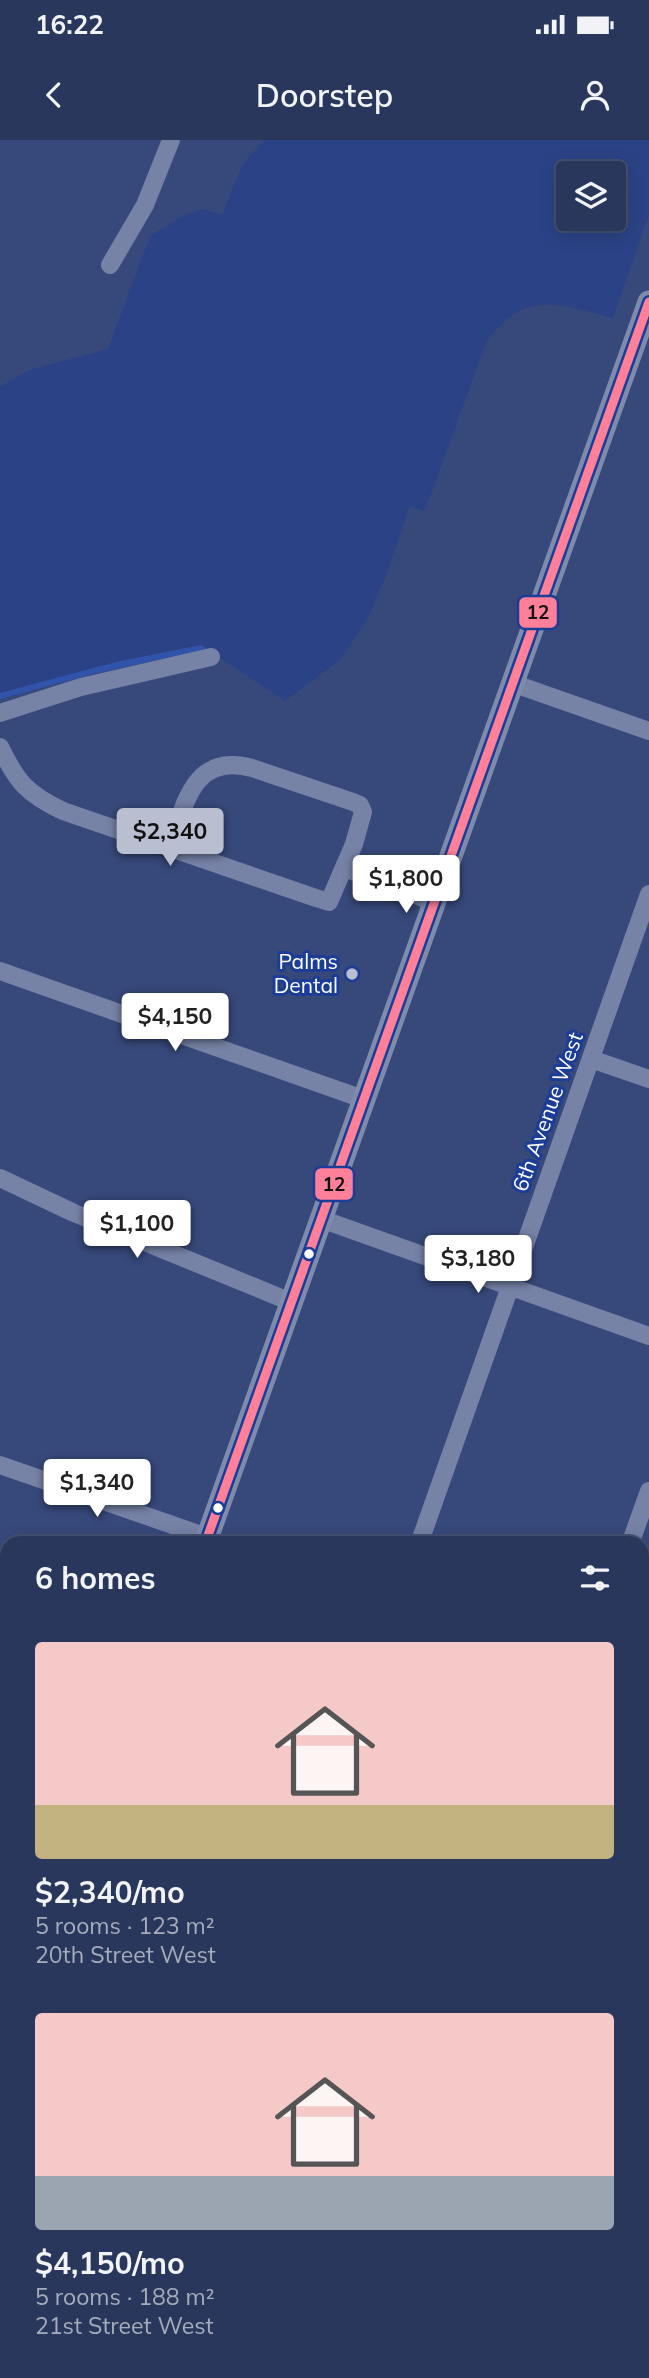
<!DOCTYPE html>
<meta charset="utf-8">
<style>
:root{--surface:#29375c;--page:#354265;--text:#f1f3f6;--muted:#a5acbb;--line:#455172;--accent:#b9bfd1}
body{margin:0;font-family:Mulish,sans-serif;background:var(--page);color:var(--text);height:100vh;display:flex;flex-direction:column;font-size:26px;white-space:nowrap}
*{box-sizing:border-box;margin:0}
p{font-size:23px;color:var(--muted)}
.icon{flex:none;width:38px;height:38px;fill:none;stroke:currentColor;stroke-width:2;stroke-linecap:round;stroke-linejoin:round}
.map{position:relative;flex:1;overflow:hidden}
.details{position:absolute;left:0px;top:1396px;width:649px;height:842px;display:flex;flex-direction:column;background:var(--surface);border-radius:21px 21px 0 0;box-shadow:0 4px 18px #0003,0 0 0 2px var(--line)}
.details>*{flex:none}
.controls{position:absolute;left:556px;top:21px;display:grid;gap:14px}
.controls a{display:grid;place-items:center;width:70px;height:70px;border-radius:7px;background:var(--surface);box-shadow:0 4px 18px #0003,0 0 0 2px var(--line);font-size:35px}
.price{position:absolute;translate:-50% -60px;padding:0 16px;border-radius:7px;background:#fff;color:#222;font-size:23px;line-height:46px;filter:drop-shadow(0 2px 4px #0008)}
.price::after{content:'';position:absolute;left:50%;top:42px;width:21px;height:16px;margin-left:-10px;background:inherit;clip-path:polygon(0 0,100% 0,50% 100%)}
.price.active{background:var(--accent);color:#111}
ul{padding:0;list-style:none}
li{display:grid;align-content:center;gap:14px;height:371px;padding:0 35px}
li span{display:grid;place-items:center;height:217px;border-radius:7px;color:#555}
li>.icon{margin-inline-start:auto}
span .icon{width:126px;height:126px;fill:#fffc;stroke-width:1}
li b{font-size:30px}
h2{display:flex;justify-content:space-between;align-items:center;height:84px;padding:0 35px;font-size:30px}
.status{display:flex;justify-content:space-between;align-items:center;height:49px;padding:0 35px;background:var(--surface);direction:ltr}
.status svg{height:19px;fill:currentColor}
header{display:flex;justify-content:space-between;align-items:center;height:91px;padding:0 35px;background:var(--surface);font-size:32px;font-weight:600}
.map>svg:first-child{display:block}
</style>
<div class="status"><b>16:22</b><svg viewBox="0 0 49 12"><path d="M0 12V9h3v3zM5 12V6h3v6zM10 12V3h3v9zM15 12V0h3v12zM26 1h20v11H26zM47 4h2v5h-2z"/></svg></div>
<header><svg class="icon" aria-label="back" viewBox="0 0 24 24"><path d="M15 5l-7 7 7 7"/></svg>Doorstep<svg class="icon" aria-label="person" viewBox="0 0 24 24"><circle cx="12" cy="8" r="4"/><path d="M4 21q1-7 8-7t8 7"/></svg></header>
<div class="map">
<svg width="649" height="2238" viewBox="0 0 649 2238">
<rect width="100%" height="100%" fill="#37497b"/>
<path fill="#3053ac" d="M 201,505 L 207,509 L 93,534 L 0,559 L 0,553 C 66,532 133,518 201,505 Z"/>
<path fill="#2b4386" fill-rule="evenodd" d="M 264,0 L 649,0 L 649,75 L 613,178 C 558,164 527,149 487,200 L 425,371 L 410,366 L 386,436 L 368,478 L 341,519 L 285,561 L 201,505 L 119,521 L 0,553 L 0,247 L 29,230 L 108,209 L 150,96 L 184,75 L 203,69 L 222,75 L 242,26 ZM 569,33 L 614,33 L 614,79 L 569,79 Z"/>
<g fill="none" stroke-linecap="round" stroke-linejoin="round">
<g stroke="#7682a6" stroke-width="18">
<path d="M 110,125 L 145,65 L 171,0"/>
<path d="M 512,543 L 649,591"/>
<path d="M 0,573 L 81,547 L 211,517"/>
<path d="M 0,607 C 17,642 27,654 63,671 L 316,758 L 329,762 L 354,704 L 363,672 L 360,665 L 353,662 L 252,628 C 193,612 185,664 170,707"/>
<path d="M 345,728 L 434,762"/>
<path d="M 0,831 L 363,959"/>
<path d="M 591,919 L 649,939"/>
<path d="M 0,1038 L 74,1073 L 291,1162"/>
<path d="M 321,1079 L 649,1196"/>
<path d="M 0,1325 L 207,1397"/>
<path d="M 419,1404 L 649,754"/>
<path d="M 630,1404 L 649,1351"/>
<path d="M 0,1536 L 7,1538"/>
<path d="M 642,1737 L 649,1740"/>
<path d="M 0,1808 L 7,1810"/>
<path d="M 642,1939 L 649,1921"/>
<path d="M 642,1998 L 649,1979"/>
<path d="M 0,2017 L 7,2020"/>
<path d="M 642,2041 L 649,2044"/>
<path d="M 601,2231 L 620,2238"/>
<path d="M 134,2238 L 136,2231"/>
<path d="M 335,2238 L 338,2231"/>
<path d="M 545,2238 L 547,2231"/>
</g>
<g stroke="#7f8bab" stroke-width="23">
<path d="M 205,1404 L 649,162"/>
<path d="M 0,1981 L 7,1962"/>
</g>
<defs>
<path id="bus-1" d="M 205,1404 L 649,162"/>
</defs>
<use href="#bus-1" stroke="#1b3c97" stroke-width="14"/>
<use href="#bus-1" stroke="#ff8098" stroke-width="9"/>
</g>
<circle fill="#b9bfd1" stroke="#1b3c97" stroke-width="2.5" cx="352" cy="834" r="7"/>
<g fill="#fff" stroke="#1b3c97" stroke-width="2.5">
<circle cx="309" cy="1114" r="6"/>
<circle cx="218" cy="1368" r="6"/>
</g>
<g text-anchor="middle" stroke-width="6" stroke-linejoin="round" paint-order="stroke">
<g font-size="21" fill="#fff" stroke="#1b3c97" text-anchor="end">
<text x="338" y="829">Palms<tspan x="338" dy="24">Dental</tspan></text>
</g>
<g font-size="21" fill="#fff" stroke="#1b3c97">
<text transform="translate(548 972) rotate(-70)" y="7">6th Avenue West</text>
</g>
</g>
<g stroke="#1b3c97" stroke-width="2.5">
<rect x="518" y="456" width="40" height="33" rx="7" fill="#ff8098"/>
<rect x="314" y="1027" width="40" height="34" rx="7" fill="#ff8098"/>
</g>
<g font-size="19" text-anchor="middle" font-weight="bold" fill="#111">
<text x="538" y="479">12</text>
<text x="334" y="1051">12</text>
</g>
</svg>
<div class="controls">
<a><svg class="icon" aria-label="layers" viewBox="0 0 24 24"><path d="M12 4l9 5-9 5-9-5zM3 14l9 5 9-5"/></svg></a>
</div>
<b class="price active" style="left:170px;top:728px">$2,340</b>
<b class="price" style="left:406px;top:775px">$1,800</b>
<b class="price" style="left:175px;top:913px">$4,150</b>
<b class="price" style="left:137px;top:1120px">$1,100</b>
<b class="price" style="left:478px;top:1155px">$3,180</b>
<b class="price" style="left:97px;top:1379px">$1,340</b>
<section class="details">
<h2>6 homes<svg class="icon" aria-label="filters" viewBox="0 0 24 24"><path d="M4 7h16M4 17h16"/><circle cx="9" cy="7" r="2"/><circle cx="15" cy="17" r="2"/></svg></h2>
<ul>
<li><span style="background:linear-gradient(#f6c9c9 75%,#c2b280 0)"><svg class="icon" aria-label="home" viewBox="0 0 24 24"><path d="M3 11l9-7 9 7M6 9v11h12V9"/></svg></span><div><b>$2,340/mo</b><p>5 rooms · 123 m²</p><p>20th Street West</p></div></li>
<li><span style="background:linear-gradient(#f6c9c9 75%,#9aa5b1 0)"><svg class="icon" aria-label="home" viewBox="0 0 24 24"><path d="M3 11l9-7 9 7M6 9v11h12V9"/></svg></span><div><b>$4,150/mo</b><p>5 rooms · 188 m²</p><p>21st Street West</p></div></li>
</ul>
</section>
</div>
